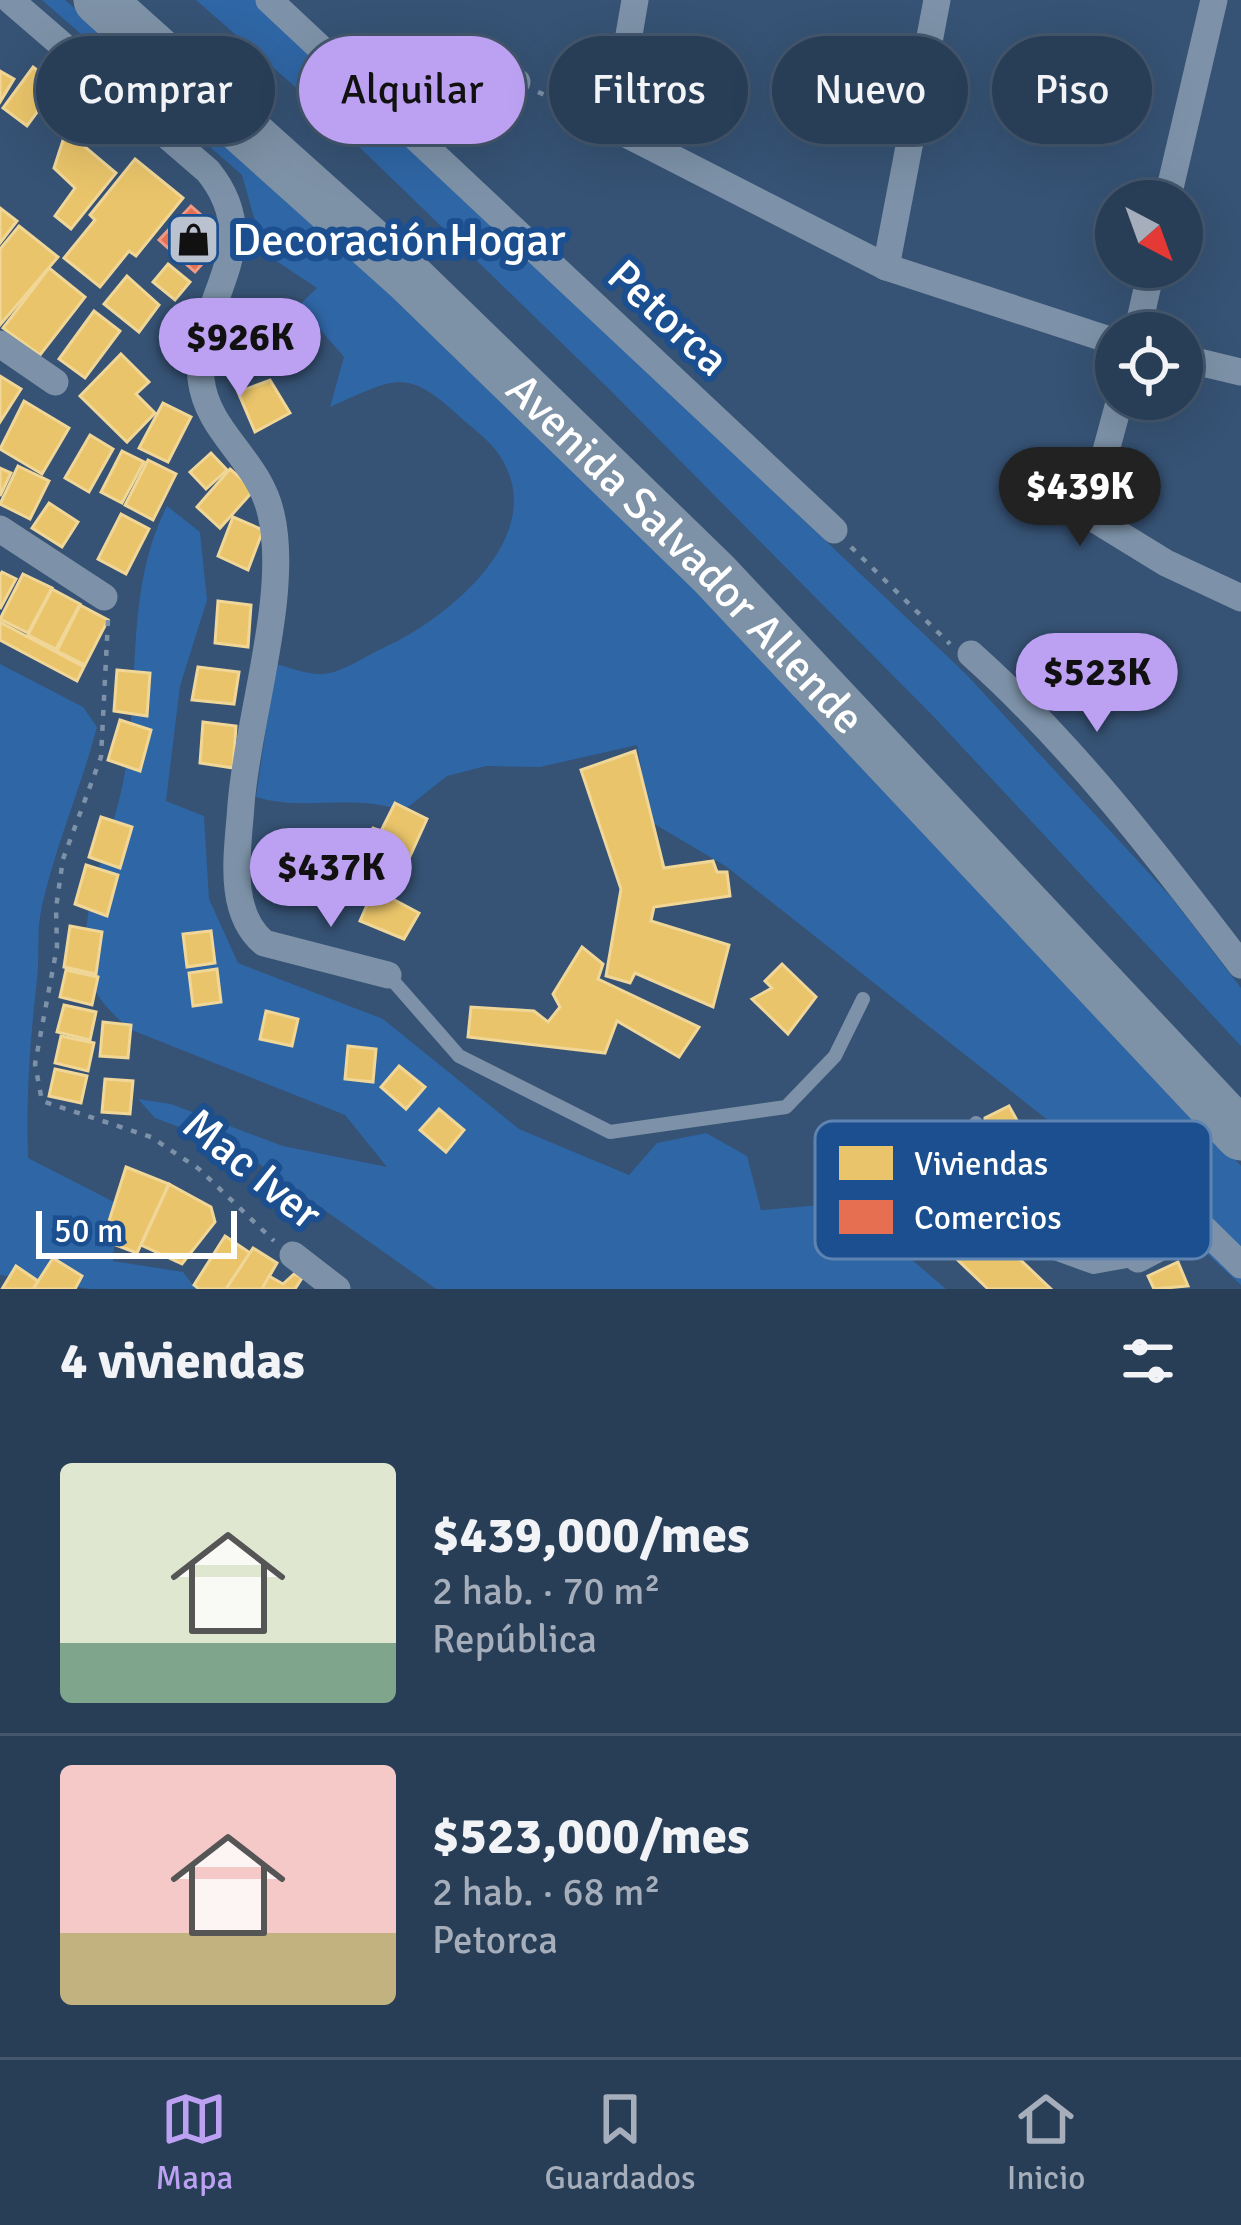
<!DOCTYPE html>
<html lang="es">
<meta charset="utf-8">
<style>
:root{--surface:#283e57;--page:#344961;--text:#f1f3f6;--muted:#a5aeba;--line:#44576d;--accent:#bca0f2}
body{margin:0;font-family:Signika,sans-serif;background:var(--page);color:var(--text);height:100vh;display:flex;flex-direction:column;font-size:45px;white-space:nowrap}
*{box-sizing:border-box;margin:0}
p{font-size:39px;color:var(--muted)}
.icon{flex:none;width:66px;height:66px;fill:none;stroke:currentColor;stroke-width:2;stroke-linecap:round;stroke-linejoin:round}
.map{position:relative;height:1289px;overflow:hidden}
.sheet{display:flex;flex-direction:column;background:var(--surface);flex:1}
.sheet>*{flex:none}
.hud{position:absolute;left:36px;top:36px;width:1170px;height:108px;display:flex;gap:24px}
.needle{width:78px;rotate:139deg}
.buttons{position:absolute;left:1095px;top:180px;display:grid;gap:24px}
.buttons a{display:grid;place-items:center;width:108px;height:108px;border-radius:50%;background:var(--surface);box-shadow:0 12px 48px #0002,0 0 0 3px var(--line);font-size:60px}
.scale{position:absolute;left:36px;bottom:30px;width:201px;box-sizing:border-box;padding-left:12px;border:6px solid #fff;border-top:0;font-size:33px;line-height:42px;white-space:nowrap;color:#fff;-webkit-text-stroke:9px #1b4f8f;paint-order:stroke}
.price{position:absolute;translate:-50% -102px;padding:0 27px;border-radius:42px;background:var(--accent);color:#111;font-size:39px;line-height:78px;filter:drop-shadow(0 3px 6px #0008)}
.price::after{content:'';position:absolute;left:50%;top:72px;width:36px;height:27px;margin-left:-18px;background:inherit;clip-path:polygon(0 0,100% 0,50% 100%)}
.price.current{background:#222;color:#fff}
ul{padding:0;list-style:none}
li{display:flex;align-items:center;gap:36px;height:300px;padding:0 60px}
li+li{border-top:3px solid var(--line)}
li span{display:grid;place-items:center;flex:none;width:336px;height:240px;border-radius:12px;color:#555}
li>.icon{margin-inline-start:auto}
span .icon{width:144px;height:144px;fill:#fffc;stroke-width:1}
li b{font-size:51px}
h2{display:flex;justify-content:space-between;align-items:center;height:144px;padding:0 60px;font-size:51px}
.chip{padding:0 42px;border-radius:54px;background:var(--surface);box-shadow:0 12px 48px #0002,0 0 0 3px var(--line);font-size:42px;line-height:108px}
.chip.current{background:var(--accent);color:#111}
.tabs{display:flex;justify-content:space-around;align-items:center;height:168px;border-top:3px solid var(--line);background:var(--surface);font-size:33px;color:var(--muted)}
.tabs a{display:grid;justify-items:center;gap:6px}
.tabs .current{color:var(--accent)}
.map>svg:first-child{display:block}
</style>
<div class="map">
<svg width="1241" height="1289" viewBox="0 0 1241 1289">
<rect width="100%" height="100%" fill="#365274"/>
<g fill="#2f66a5">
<path d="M 42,0 L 65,0 C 487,354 866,762 1241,1166 L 1241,1285 L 1144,1196 L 727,867 L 651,822 L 637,745 L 540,767 L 486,766 L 447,776 L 403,811 C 353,793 305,812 256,797 L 275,664 C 289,667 305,674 320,674 C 337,675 363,658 379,650 C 446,621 560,530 494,448 C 485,437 471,427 460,417 C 405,366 395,379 330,407 L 344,357 L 299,305 L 317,288 L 264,253 L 242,175 Z"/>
<path d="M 196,0 L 256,0 L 966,674 L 1171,897 L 1241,988 L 1241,1046 L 933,716 L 608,388 L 317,106 Z"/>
<path d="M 167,506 L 200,532 L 207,600 L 180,686 L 166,801 L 204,816 L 209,899 L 238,963 L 383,1019 L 519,1129 L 629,1175 L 657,1143 L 706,1133 L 747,1156 L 761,1210 L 846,1203 L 946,1289 L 436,1289 L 238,1149 L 155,1118 L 138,1099 L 171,1104 L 283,1146 L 387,1167 L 345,1115 L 129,1029 C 113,1014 96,999 90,978 C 74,920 107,851 120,796 C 144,699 121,596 167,506 Z"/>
<path d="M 0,664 L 83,707 L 97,727 C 81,788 56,844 42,906 C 36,932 40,955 37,980 C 30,1041 26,1096 28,1158 L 118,1204 L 113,1261 L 183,1272 L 196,1289 L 90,1289 L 0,1275 Z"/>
</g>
<g fill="#e9c46a" stroke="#f0d697" stroke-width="3">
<path d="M 33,67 L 57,85 L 27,126 L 3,108 Z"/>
<path d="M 0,71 L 14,79 L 0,102 Z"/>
<path d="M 66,131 L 116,173 L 71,229 L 55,216 L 75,188 L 54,168 Z"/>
<path d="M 135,159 L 183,198 L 136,256 L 129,251 L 100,287 L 64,258 L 95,220 L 90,215 Z"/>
<path d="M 0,208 L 17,221 L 0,243 Z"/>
<path d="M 19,226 L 58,257 L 0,325 L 0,249 Z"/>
<path d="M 168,264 L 190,282 L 175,300 L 153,282 Z"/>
<path d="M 49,268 L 85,297 L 40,355 L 3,328 Z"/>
<path d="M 127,276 L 159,305 L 139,332 L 104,304 Z"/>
<path d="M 94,311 L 120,331 L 85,378 L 59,359 Z"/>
<path d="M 121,354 L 149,382 L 136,394 L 155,413 L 127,442 L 80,396 Z"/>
<path d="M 0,376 L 21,389 L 0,422 Z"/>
<path d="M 270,380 L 290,413 L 255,432 L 238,392 Z"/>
<path d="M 24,401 L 69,428 L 42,474 L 0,449 Z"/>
<path d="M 163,403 L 191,417 L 168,462 L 139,448 Z"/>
<path d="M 90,435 L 113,449 L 89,492 L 65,478 Z"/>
<path d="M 122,451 L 144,462 L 122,503 L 101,492 Z"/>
<path d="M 211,453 L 227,470 L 206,489 L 190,472 Z"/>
<path d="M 148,460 L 176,474 L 153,520 L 125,505 Z"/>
<path d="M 18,466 L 49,481 L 30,519 L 0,504 Z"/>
<path d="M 0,468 L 11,473 L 0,496 Z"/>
<path d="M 230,469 L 254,490 L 220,528 L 197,507 Z"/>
<path d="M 49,503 L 78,522 L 62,547 L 32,528 Z"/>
<path d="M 121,514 L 149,529 L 126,574 L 98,559 Z"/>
<path d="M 233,517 L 263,530 L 248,570 L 218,556 Z"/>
<path d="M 2,572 L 16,579 L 0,609 L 0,575 Z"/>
<path d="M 23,574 L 52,588 L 28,633 L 0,619 Z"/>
<path d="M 52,589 L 80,604 L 56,649 L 28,635 Z"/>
<path d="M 218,601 L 251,605 L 248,647 L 215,643 Z"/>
<path d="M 80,605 L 108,620 L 85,665 L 57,651 Z"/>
<path d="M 0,622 L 84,667 L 77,681 L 0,640 Z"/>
<path d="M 198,667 L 239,672 L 234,704 L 192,700 Z"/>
<path d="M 117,670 L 150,673 L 147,716 L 114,711 Z"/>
<path d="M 120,720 L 151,730 L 140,771 L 108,760 Z"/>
<path d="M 203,722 L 236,726 L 233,768 L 200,763 Z"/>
<path d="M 635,751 L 664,868 L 713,861 L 717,872 L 727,872 L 730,896 L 654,907 L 651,921 L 729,945 L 713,1007 L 635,973 L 630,983 L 606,976 L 621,889 L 581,770 Z"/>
<path d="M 395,803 L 427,819 L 391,898 L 349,875 L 373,828 L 381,831 Z"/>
<path d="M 101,817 L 132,827 L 120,868 L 89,857 Z"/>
<path d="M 86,865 L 118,875 L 107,916 L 75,904 Z"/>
<path d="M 374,889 L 419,913 L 404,939 L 360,921 Z"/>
<path d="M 70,926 L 102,932 L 96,974 L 64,967 Z"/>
<path d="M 211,931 L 215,963 L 187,967 L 183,934 Z"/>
<path d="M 582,947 L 603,964 L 598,979 L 699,1027 L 679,1057 L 617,1021 L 605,1053 L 468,1037 L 471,1007 L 534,1011 L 548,1022 L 560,1007 L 553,994 Z"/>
<path d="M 782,964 L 816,997 L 788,1034 L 752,999 L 772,988 L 765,981 Z"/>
<path d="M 217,969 L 221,1002 L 193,1006 L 189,973 Z"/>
<path d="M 66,970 L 98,977 L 92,1005 L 60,997 Z"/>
<path d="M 64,1005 L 96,1012 L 90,1040 L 57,1032 Z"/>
<path d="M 266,1011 L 298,1019 L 292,1046 L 260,1039 Z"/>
<path d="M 103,1022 L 131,1025 L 128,1058 L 100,1056 Z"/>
<path d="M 61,1036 L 94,1043 L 88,1071 L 55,1063 Z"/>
<path d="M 348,1046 L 376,1049 L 373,1082 L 345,1079 Z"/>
<path d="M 399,1066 L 425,1087 L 406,1109 L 381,1087 Z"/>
<path d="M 55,1069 L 87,1076 L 81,1103 L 49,1096 Z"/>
<path d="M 105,1079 L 133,1081 L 130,1114 L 102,1112 Z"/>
<path d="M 1009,1106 L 1024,1133 L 998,1142 L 985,1135 L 985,1118 Z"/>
<path d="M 439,1109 L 464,1130 L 446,1152 L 420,1130 Z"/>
<path d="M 899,1144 L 1051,1289 L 988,1289 L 869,1175 Z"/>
<path d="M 126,1167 L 169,1184 L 137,1253 L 103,1240 Z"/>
<path d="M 169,1184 L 211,1207 L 215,1222 L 182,1264 L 141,1245 Z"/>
<path d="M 225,1236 L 250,1253 L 226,1289 L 199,1289 L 194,1285 Z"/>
<path d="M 253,1248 L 277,1263 L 262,1289 L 226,1289 Z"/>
<path d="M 53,1258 L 82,1276 L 75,1289 L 33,1289 Z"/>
<path d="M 1178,1262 L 1188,1286 L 1154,1289 L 1148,1276 Z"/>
<path d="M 16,1266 L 38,1281 L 33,1289 L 2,1289 Z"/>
<path d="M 294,1274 L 302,1278 L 295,1289 L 262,1289 L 269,1276 L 283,1284 Z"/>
</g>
<path fill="#e76f51" stroke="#ee9a85" stroke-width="3" d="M 191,206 L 226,237 L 195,272 L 159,240 Z"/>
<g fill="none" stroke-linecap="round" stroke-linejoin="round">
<g stroke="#7d92a8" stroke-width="4.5" stroke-dasharray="6 9" stroke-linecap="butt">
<path d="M 538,92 L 588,114"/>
<path d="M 851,547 L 950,644"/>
<path d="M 108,620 L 101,757 L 63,859 L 56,908 L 57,947 L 35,1064 L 42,1101 L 151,1137 L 199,1169 L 274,1241"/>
</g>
<g stroke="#7d92a8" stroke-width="14">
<path d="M 388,975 L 459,1056 L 610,1132 L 786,1107 L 835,1056 L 863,999"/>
<path d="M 927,1142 L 1057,1254 L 1093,1267 L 1138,1259 L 991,1149 L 976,1123"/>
</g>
<g stroke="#7d92a8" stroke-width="27">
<path d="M 10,0 L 208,171 C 270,248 193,299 201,379 C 207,433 259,459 271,514 C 290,594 247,720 241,805 C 238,850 226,911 264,943 L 388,975"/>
<path d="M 269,0 L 834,530"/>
<path d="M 635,0 L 615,116 L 624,133 L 886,267 L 1116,342"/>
<path d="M 394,114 L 446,69 L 490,69 L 517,82"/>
<path d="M 1167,201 L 1214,0"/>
<path d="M 886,267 L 937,0"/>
<path d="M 1137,333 L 1152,267"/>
<path d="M 0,344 L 55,382"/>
<path d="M 1182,358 L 1241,372"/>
<path d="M 1120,399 L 1097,484 L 1096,520 L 1166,563 L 1241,598"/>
<path d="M 0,529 L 104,597"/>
<path d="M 971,654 C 1075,747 1157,855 1241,965"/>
<path d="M 293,1255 L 337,1289"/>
<path d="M 1138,1259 L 1201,1226 L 1241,1265"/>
</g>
<path stroke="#7e92a7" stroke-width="51" id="s1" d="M 99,0 L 408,277 L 714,574 L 1241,1135"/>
</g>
<defs>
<symbol id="shop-square" viewBox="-11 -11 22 22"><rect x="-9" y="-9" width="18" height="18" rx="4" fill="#b9c2ce" stroke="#1b4f8f"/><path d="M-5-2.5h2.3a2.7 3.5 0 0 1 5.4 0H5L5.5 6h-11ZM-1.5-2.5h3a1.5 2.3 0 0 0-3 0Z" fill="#111"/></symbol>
</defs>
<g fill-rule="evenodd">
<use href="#shop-square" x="164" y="210" width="59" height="59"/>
</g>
<g text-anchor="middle" stroke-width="12" stroke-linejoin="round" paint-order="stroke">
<g font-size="45" fill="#fff" stroke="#1b4f8f" text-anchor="start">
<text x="232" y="255">DecoraciónHogar</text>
</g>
<g font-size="45" fill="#fff" stroke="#1b4f8f">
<text transform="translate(669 317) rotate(43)" y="16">Petorca</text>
<text dy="16" stroke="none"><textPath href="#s1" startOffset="807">Avenida Salvador Allende</textPath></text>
<text transform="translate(253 1168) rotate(39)" y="16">Mac Iver</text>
</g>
</g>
<rect x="815" y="1121" width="396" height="138" rx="18" fill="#1b4f8f" stroke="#5f84b1" stroke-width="3"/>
<rect x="839" y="1146" width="54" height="34" fill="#e9c46a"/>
<rect x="839" y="1200" width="54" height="34" fill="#e76f51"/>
<g font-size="33" fill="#fff">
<text x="914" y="1175">Viviendas</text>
<text x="914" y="1229">Comercios</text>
</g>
</svg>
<div class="buttons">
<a><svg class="needle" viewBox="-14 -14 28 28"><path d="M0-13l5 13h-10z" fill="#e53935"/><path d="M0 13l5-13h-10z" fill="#a5aeba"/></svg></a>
<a><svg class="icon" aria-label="locate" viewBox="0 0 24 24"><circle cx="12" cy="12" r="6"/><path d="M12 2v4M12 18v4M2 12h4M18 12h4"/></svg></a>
</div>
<div class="scale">50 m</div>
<b class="price" style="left:240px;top:400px">$926K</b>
<b class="price current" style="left:1080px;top:549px">$439K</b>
<b class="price" style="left:1097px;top:735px">$523K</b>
<b class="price" style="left:331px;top:930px">$437K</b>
<div class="hud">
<a class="chip">Comprar</a>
<a class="chip current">Alquilar</a>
<a class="chip">Filtros</a>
<a class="chip">Nuevo</a>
<a class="chip">Piso</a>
</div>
</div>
<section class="sheet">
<h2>4 viviendas<svg class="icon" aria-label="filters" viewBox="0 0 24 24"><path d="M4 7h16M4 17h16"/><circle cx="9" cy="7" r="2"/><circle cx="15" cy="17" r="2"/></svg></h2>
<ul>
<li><span style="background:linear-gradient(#dfe7d0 75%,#7fa58c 0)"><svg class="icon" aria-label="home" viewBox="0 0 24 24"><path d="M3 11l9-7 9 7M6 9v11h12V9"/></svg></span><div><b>$439,000/mes</b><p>2 hab. · 70 m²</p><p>República</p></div></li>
<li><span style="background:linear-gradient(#f6c9c9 70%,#c2b280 0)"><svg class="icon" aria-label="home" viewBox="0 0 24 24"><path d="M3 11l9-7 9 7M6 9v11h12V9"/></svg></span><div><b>$523,000/mes</b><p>2 hab. · 68 m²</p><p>Petorca</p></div></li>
</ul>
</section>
<nav class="tabs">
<a class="current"><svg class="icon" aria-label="map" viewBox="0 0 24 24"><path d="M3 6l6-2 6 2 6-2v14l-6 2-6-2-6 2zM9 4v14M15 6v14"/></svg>Mapa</a>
<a><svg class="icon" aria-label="saved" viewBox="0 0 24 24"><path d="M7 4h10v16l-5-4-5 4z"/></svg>Guardados</a>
<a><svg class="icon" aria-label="home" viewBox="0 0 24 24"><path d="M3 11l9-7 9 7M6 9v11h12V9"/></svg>Inicio</a>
</nav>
